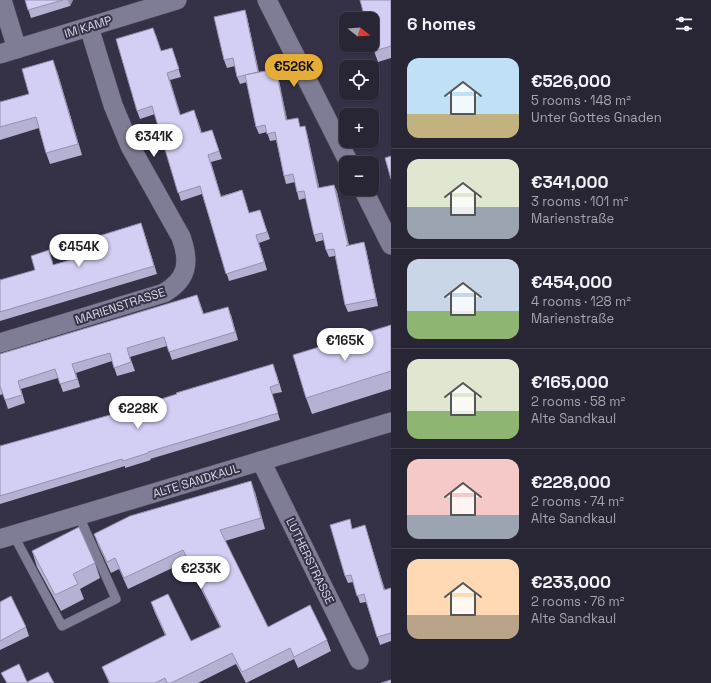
<!DOCTYPE html>
<meta charset="utf-8">
<style>
:root{--surface:#282535;--page:#302d3d;--text:#f1f3f6;--muted:#a5a5ad;--line:#444250;--accent:#e5ad35}
body{margin:0;font-family:"Space Grotesk",sans-serif;background:var(--page);color:var(--text);height:100vh;display:flex;flex-direction:column;font-size:15px;white-space:nowrap}
*{box-sizing:border-box;margin:0}
p{font-size:13px;color:var(--muted)}
.icon{flex:none;width:22px;height:22px;fill:none;stroke:currentColor;stroke-width:2;stroke-linecap:round;stroke-linejoin:round}
.map{position:relative;flex:1;overflow:hidden}
.sheet{display:flex;flex-direction:column;background:var(--surface);width:320px}
.sheet>*{flex:none}
.needle{width:26px;rotate:107deg}
.fabs{position:absolute;left:339px;top:12px;display:grid;gap:8px}
.fabs a{display:grid;place-items:center;width:40px;height:40px;border-radius:8px;background:var(--surface);box-shadow:0 1px 3px #0004,0 0 0 1px var(--line);font-size:20px}
.price{position:absolute;translate:-50% -34px;padding:0 9px;border-radius:14px;background:#fff;color:#222;font-size:13px;line-height:26px;filter:drop-shadow(0 1px 2px #0008)}
.price::after{content:'';position:absolute;left:50%;top:24px;width:12px;height:9px;margin-left:-6px;background:inherit;clip-path:polygon(0 0,100% 0,50% 100%)}
.price.on{background:var(--accent);color:#111}
ul{padding:0;list-style:none}
li{display:flex;align-items:center;gap:12px;height:100px;padding:0 16px}
li+li{border-top:1px solid var(--line)}
li span{display:grid;place-items:center;flex:none;width:112px;height:80px;border-radius:12px;color:#555}
li>.icon{margin-inline-start:auto}
span .icon{width:48px;height:48px;fill:#fffc;stroke-width:1}
li b{font-size:17px}
h2{display:flex;justify-content:space-between;align-items:center;height:48px;padding:0 16px;font-size:17px}
main{display:flex;flex:1;min-height:0}
.map>svg:first-child{display:block}
</style>
<main>
<div class="map">
<svg width="391" height="683" viewBox="0 0 391 683">
<rect width="100%" height="100%" fill="#353147"/>
<g fill="none" stroke-linecap="round" stroke-linejoin="round">
<defs>
<path id="service" d="M 13,534 L 62,626 L 116,599 L 79,516"/>
<g id="minor">
<path d="M 2,0 L 17,49"/>
<path d="M 267,0 L 349,163"/>
<path d="M 0,54 L 177,0"/>
<path d="M 363,189 L 391,245"/>
<path d="M 0,343 L 164,293 C 188,279 190,262 181,237 L 130,146 L 113,105 L 89,27"/>
<path d="M 261,461 L 359,660"/>
<path d="M 0,539 L 391,422"/>
</g>
</defs>
<use href="#service" stroke="#514f60" stroke-width="10"/>
<use href="#minor" stroke="#514f60" stroke-width="20"/>
<use href="#service" stroke="#7f7c95" stroke-width="9"/>
<use href="#minor" stroke="#7f7c95" stroke-width="19"/>
</g>
<g fill="#b5b1d2">
<path d="M 25,0 L 73,0 L 70,6 L 31,18 Z"/>
<path d="M 391,0 L 391,58 L 378,62 L 374,51 Z"/>
<path d="M 245,10 L 247,17 L 259,72 L 276,69 L 278,76 L 287,120 L 301,127 L 307,133 L 319,188 L 334,185 L 337,192 L 349,245 L 366,249 L 378,306 L 348,312 L 345,305 L 335,256 L 329,257 L 326,250 L 324,240 L 316,242 L 314,235 L 306,198 L 299,200 L 297,192 L 295,182 L 286,184 L 284,176 L 276,140 L 270,141 L 267,132 L 259,134 L 256,127 L 247,82 L 240,84 L 237,77 L 235,66 L 227,68 L 224,60 Z"/>
<path d="M 156,35 L 161,51 L 172,48 L 181,77 L 170,80 L 180,115 L 197,118 L 202,133 L 212,130 L 222,159 L 211,162 L 221,196 L 242,190 L 249,213 L 260,210 L 270,239 L 259,243 L 267,270 L 229,281 L 202,194 L 181,201 L 155,114 L 140,119 L 137,111 Z"/>
<path d="M 57,71 L 82,155 L 50,164 L 46,153 L 39,128 L 0,140 L 0,102 L 29,94 Z"/>
<path d="M 141,223 L 157,274 L 0,321 L 0,280 L 35,270 L 52,259 L 53,265 L 90,254 Z"/>
<path d="M 197,295 L 204,314 L 231,315 L 238,340 L 172,360 L 167,346 L 130,357 L 135,371 L 117,376 L 112,361 L 76,373 L 80,387 L 63,392 L 58,378 L 21,389 L 25,403 L 8,409 L 3,394 L 0,395 L 0,354 Z"/>
<path d="M 391,325 L 391,389 L 312,414 L 306,398 Z"/>
<path d="M 276,372 L 282,392 L 272,394 L 280,420 L 150,459 L 151,460 L 125,468 L 125,466 L 0,504 L 0,446 Z"/>
<path d="M 255,492 L 265,529 L 225,541 L 268,627 L 327,640 L 331,651 L 298,668 L 294,659 L 246,683 L 236,664 L 198,683 L 109,683 L 102,667 L 165,635 L 155,613 L 151,602 L 191,641 L 220,627 L 187,561 L 128,589 L 119,569 L 111,573 L 98,545 L 94,534 Z"/>
<path d="M 353,529 L 367,532 L 385,590 L 391,588 L 391,641 L 380,645 L 366,602 L 360,603 L 353,582 L 348,583 L 345,576 Z"/>
<path d="M 32,551 L 95,563 L 100,578 L 80,589 L 84,599 L 61,611 L 37,567 Z"/>
<path d="M 0,602 L 26,627 L 29,636 L 0,650 Z"/>
</g>
<g fill="#9490ab">
<path d="M 68,0 L 73,0 L 70,6 Z"/>
<path d="M 245,10 L 247,17 L 260,79 L 258,72 Z"/>
<path d="M 53,60 L 57,71 L 82,155 L 78,144 Z"/>
<path d="M 276,69 L 278,76 L 289,128 L 286,120 Z"/>
<path d="M 167,73 L 170,80 L 183,122 L 180,115 Z"/>
<path d="M 305,126 L 307,133 L 321,195 L 318,188 Z"/>
<path d="M 334,185 L 337,192 L 350,253 L 348,245 Z"/>
<path d="M 141,223 L 144,232 L 157,274 L 154,266 Z"/>
<path d="M 364,242 L 366,249 L 378,306 L 376,299 Z"/>
<path d="M 228,307 L 231,315 L 238,340 L 235,332 Z"/>
<path d="M 72,364 L 76,373 L 80,387 L 77,379 Z"/>
<path d="M 251,481 L 255,492 L 265,529 L 261,518 Z"/>
<path d="M 365,525 L 367,532 L 387,597 L 384,590 Z"/>
</g>
<g fill="#d3cef4" stroke="#9490ab">
<path d="M 25,0 L 63,0 L 28,10 Z"/>
<path d="M 360,0 L 391,0 L 391,46 L 374,51 L 372,43 L 372,19 L 365,19 Z"/>
<path d="M 245,10 L 258,72 L 237,77 L 233,58 L 224,60 L 214,17 Z"/>
<path d="M 153,28 L 161,51 L 172,48 L 179,69 L 167,73 L 180,115 L 194,110 L 201,133 L 212,130 L 219,151 L 208,155 L 221,197 L 242,190 L 249,213 L 260,210 L 267,232 L 256,235 L 264,262 L 226,274 L 200,186 L 178,193 L 152,106 L 137,111 L 116,39 Z"/>
<path d="M 53,60 L 78,144 L 46,153 L 36,117 L 0,127 L 0,102 L 29,94 L 22,69 Z"/>
<path d="M 276,69 L 286,120 L 298,118 L 300,127 L 305,126 L 318,188 L 334,185 L 348,245 L 346,246 L 364,242 L 376,299 L 345,305 L 334,249 L 326,250 L 322,233 L 314,235 L 304,191 L 297,192 L 293,174 L 284,176 L 275,132 L 267,134 L 265,125 L 256,127 L 245,75 Z"/>
<path d="M 391,156 L 391,179 L 385,158 Z"/>
<path d="M 141,223 L 154,266 L 0,312 L 0,280 L 35,270 L 31,256 L 49,250 L 53,265 L 90,254 L 86,240 Z"/>
<path d="M 197,295 L 203,314 L 228,307 L 235,332 L 169,352 L 164,337 L 127,348 L 131,362 L 114,368 L 110,353 L 72,364 L 77,379 L 60,384 L 55,369 L 18,381 L 22,395 L 5,400 L 0,386 L 0,354 Z"/>
<path d="M 391,325 L 391,371 L 306,398 L 293,355 Z"/>
<path d="M 273,364 L 279,384 L 270,387 L 278,413 L 148,452 L 148,453 L 123,461 L 122,459 L 0,496 L 0,446 L 110,415 L 177,394 L 176,393 Z"/>
<path d="M 251,481 L 261,518 L 220,530 L 268,627 L 310,605 L 327,640 L 294,657 L 290,648 L 242,672 L 232,653 L 171,683 L 167,683 L 165,678 L 155,683 L 110,683 L 102,667 L 166,635 L 151,602 L 168,594 L 191,641 L 221,627 L 183,550 L 124,578 L 115,558 L 107,562 L 94,534 L 130,516 Z"/>
<path d="M 350,519 L 352,529 L 365,525 L 384,590 L 391,588 L 391,633 L 377,637 L 364,594 L 357,596 L 351,575 L 345,576 L 330,525 Z"/>
<path d="M 79,527 L 95,563 L 73,574 L 78,584 L 55,595 L 32,551 Z"/>
<path d="M 11,596 L 26,627 L 0,641 L 0,602 Z"/>
<path d="M 19,664 L 27,682 L 48,672 L 54,683 L 7,683 L 1,673 Z"/>
<path d="M 391,680 L 391,683 L 381,683 Z"/>
</g>
<g text-anchor="middle" stroke-width="4" stroke-linejoin="round" paint-order="stroke">
<g font-size="12" fill="#dbd9e7" stroke="#353147">
<text transform="translate(88 27) rotate(-17)" y="4">IM KAMP</text>
<text transform="translate(120 306) rotate(-18)" y="4">MARIENSTRASSE</text>
<text transform="translate(196 481) rotate(-17)" y="4">ALTE SANDKAUL</text>
<text transform="translate(310 561) rotate(64)" y="4">LUTHERSTRASSE</text>
</g>
</g>
</svg>
<div class="fabs">
<a><svg class="needle" viewBox="-14 -14 28 28"><path d="M0-13l5 13h-10z" fill="#e53935"/><path d="M0 13l5-13h-10z" fill="#a5a5ad"/></svg></a>
<a><svg class="icon" aria-label="locate" viewBox="0 0 24 24"><circle cx="12" cy="12" r="6"/><path d="M12 2v4M12 18v4M2 12h4M18 12h4"/></svg></a>
<a>+</a>
<a>−</a>
</div>
<b class="price on" style="left:294px;top:88px">€526K</b>
<b class="price" style="left:154px;top:158px">€341K</b>
<b class="price" style="left:79px;top:268px">€454K</b>
<b class="price" style="left:345px;top:362px">€165K</b>
<b class="price" style="left:138px;top:430px">€228K</b>
<b class="price" style="left:201px;top:590px">€233K</b>
</div>
<section class="sheet">
<h2>6 homes<svg class="icon" aria-label="filters" viewBox="0 0 24 24"><path d="M4 7h16M4 17h16"/><circle cx="9" cy="7" r="2"/><circle cx="15" cy="17" r="2"/></svg></h2>
<ul>
<li><span style="background:linear-gradient(#bfe0f5 70%,#c2b280 0)"><svg class="icon" aria-label="home" viewBox="0 0 24 24"><path d="M3 11l9-7 9 7M6 9v11h12V9"/></svg></span><div><b>€526,000</b><p>5 rooms · 148 m²</p><p>Unter Gottes Gnaden</p></div></li>
<li><span style="background:linear-gradient(#dfe7d0 60%,#9aa5b1 0)"><svg class="icon" aria-label="home" viewBox="0 0 24 24"><path d="M3 11l9-7 9 7M6 9v11h12V9"/></svg></span><div><b>€341,000</b><p>3 rooms · 101 m²</p><p>Marienstraße</p></div></li>
<li><span style="background:linear-gradient(#c9d6e8 65%,#8fb573 0)"><svg class="icon" aria-label="home" viewBox="0 0 24 24"><path d="M3 11l9-7 9 7M6 9v11h12V9"/></svg></span><div><b>€454,000</b><p>4 rooms · 128 m²</p><p>Marienstraße</p></div></li>
<li><span style="background:linear-gradient(#dfe7d0 65%,#8fb573 0)"><svg class="icon" aria-label="home" viewBox="0 0 24 24"><path d="M3 11l9-7 9 7M6 9v11h12V9"/></svg></span><div><b>€165,000</b><p>2 rooms · 58 m²</p><p>Alte Sandkaul</p></div></li>
<li><span style="background:linear-gradient(#f6c9c9 70%,#9aa5b1 0)"><svg class="icon" aria-label="home" viewBox="0 0 24 24"><path d="M3 11l9-7 9 7M6 9v11h12V9"/></svg></span><div><b>€228,000</b><p>2 rooms · 74 m²</p><p>Alte Sandkaul</p></div></li>
<li><span style="background:linear-gradient(#ffd9b3 70%,#b9a48a 0)"><svg class="icon" aria-label="home" viewBox="0 0 24 24"><path d="M3 11l9-7 9 7M6 9v11h12V9"/></svg></span><div><b>€233,000</b><p>2 rooms · 76 m²</p><p>Alte Sandkaul</p></div></li>
</ul>
</section>
</main>
